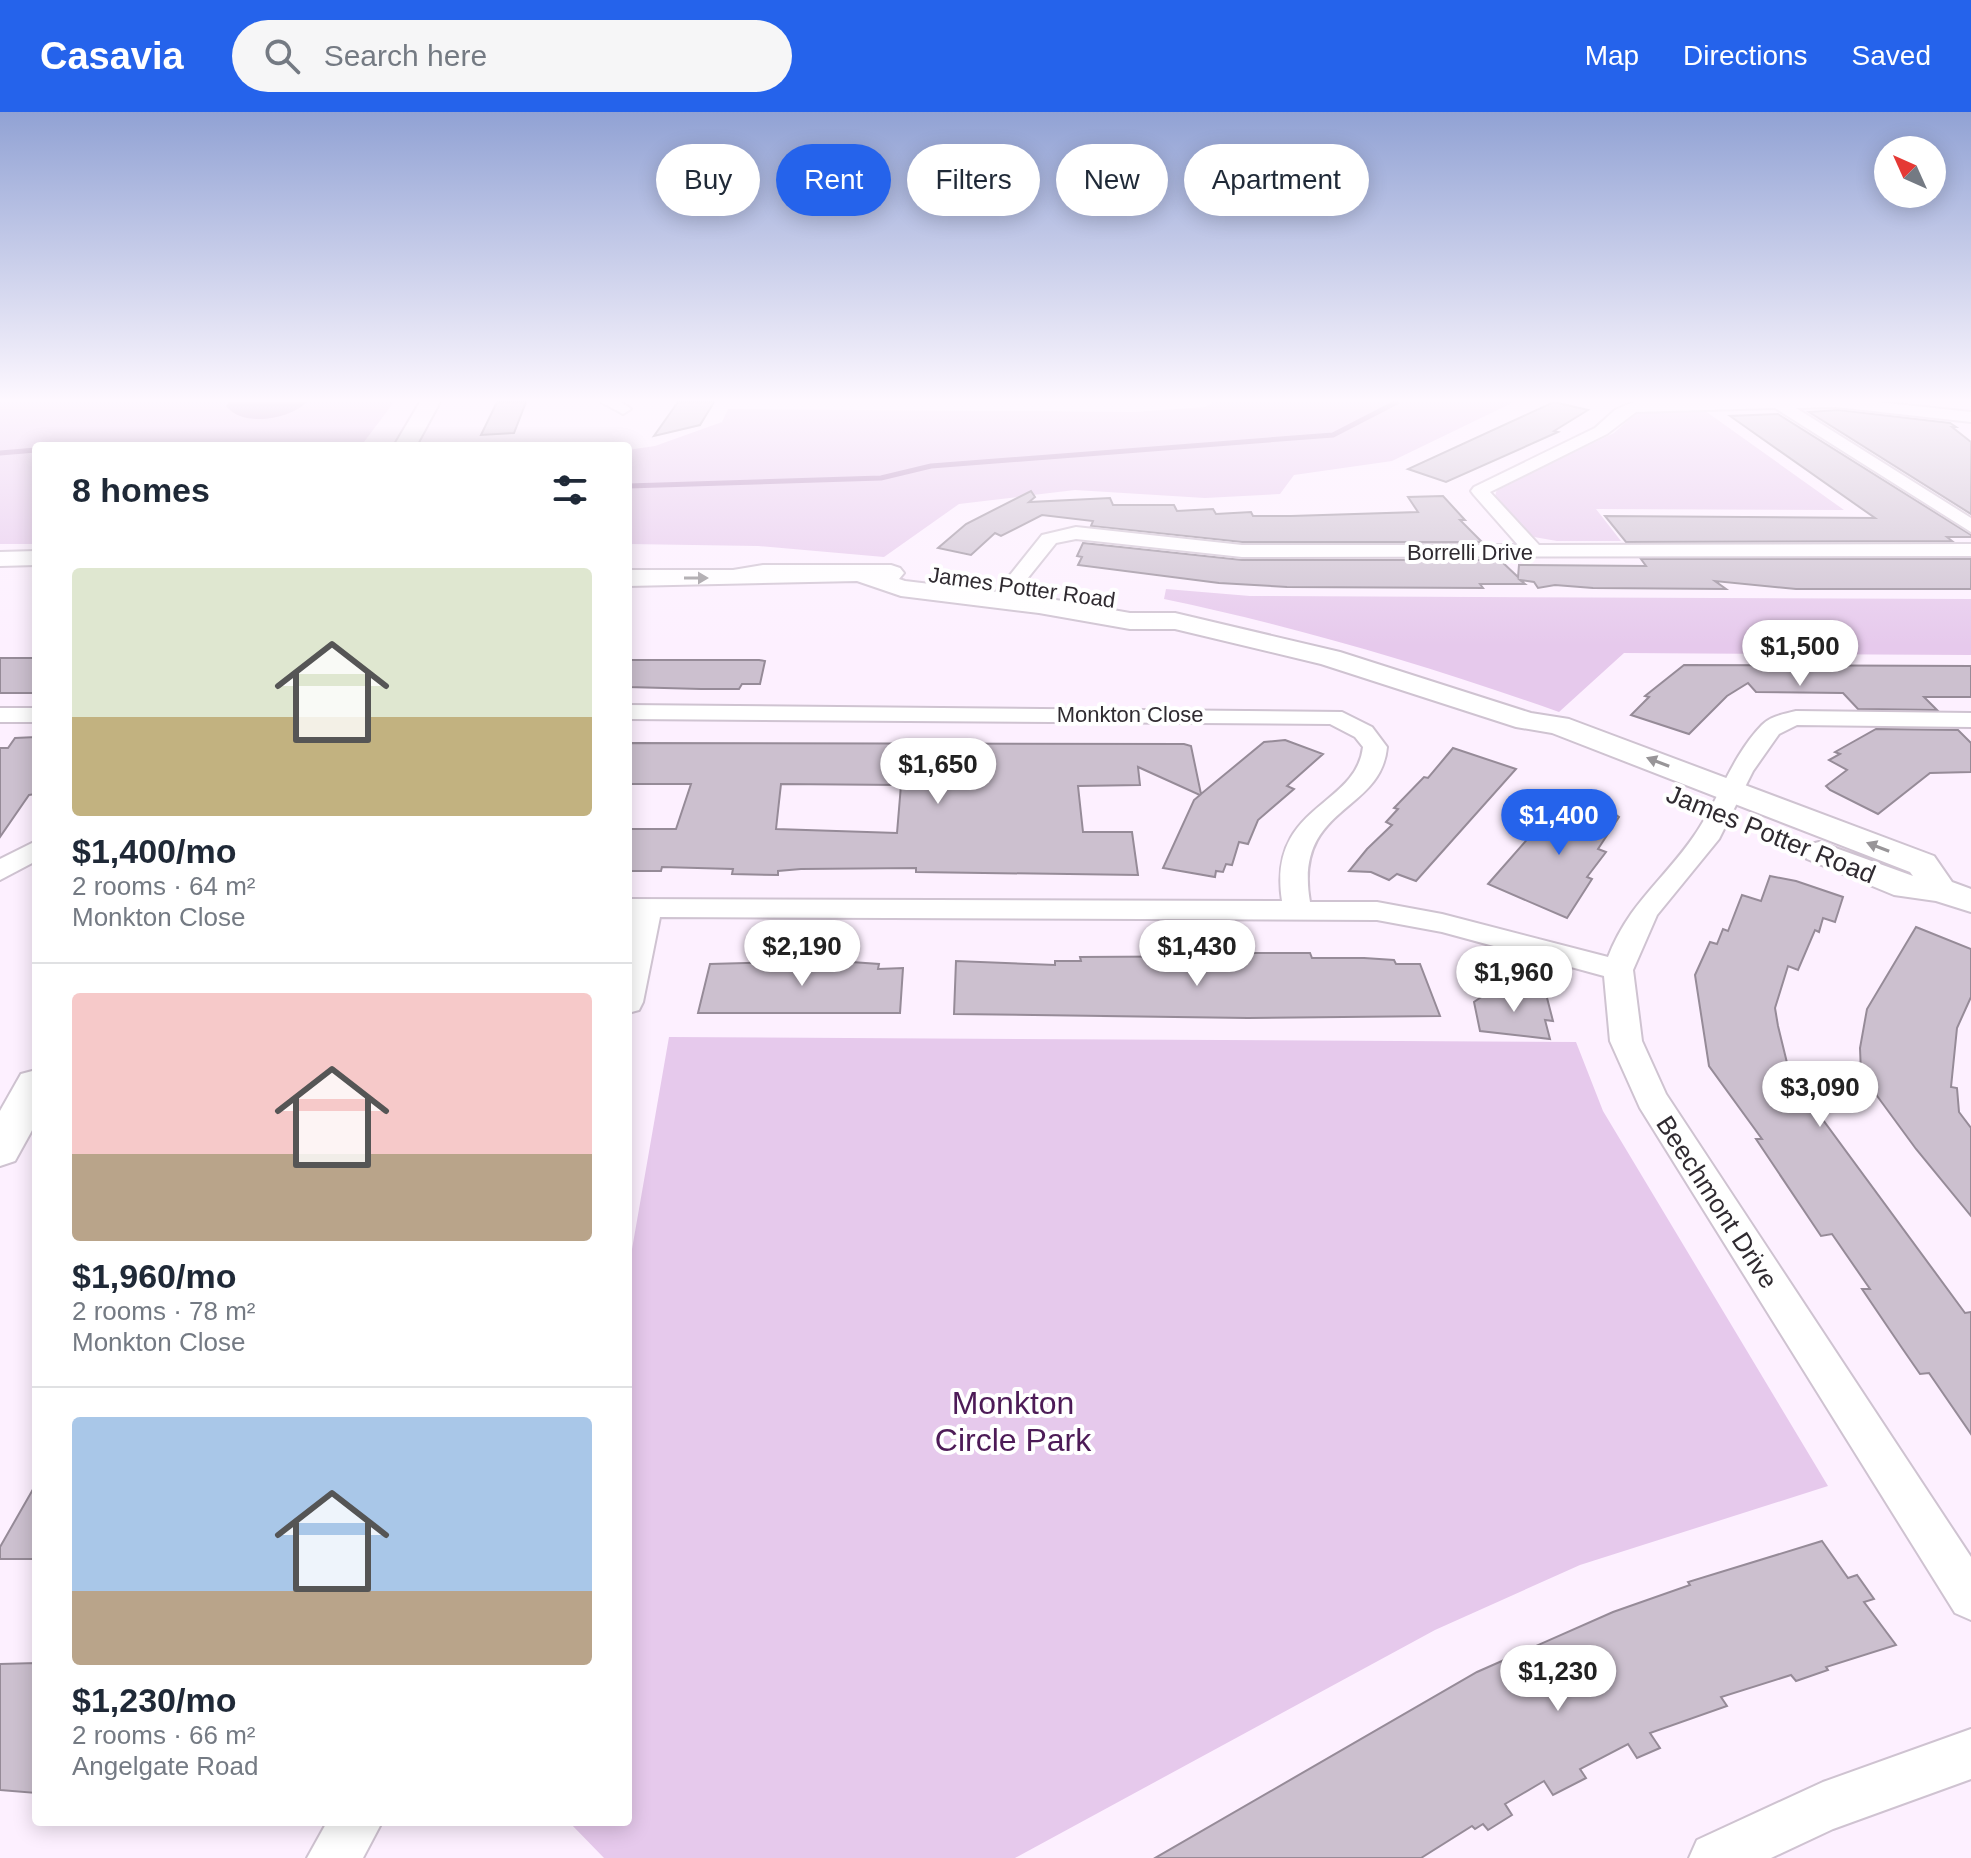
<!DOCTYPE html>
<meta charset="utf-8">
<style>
:root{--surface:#fff;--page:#f6f6f7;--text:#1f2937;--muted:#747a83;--line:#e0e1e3;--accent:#2563eb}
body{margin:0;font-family:Helvetica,sans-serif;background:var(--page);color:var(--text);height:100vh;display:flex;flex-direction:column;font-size:30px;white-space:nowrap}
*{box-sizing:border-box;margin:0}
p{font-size:26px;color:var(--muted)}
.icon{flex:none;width:44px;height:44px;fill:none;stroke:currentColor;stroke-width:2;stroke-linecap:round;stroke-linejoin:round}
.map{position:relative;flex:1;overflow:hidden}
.side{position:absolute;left:32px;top:330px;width:600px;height:1384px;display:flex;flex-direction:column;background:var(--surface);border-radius:8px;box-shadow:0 4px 20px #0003}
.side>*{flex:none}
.hud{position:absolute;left:656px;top:32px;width:760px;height:72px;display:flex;gap:16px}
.needle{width:52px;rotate:315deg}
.tools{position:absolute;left:1874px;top:24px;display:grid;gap:16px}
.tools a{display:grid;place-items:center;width:72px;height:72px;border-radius:50%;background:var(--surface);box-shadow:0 4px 20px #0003;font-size:40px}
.price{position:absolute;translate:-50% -68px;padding:0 18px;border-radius:28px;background:#fff;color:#222;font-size:26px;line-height:52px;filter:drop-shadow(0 2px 4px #0008)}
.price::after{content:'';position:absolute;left:50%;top:48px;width:24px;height:18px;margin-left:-12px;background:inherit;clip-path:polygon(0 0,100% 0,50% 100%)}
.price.active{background:var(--accent);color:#fff}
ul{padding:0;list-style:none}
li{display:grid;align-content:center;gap:16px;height:424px;padding:0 40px}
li+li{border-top:2px solid var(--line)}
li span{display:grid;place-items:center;height:248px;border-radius:8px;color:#555}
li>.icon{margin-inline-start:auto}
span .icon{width:144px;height:144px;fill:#fffc;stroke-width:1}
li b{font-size:34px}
h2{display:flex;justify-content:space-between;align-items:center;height:96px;padding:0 40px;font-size:34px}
.pill{padding:0 28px;border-radius:36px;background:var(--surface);box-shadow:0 4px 20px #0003;font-size:28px;line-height:72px}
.pill.active{background:var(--accent);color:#fff}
header{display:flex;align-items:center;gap:48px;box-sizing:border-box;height:112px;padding:0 40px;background:var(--accent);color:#fff}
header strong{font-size:38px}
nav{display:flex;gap:44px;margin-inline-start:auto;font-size:28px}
.search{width:560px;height:72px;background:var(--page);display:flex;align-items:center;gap:20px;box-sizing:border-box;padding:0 28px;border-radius:44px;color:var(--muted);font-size:30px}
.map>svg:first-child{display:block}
</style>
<header>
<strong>Casavia</strong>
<div class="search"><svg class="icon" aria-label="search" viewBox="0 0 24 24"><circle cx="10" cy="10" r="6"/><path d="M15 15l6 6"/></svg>Search here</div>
<nav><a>Map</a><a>Directions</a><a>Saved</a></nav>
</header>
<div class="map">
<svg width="1971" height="1746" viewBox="0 0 1971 1746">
<rect width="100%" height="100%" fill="#fdf0ff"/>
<g fill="#e6c9ec">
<path d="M 0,290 L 394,290 L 361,334 L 36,334 L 36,432 L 0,432 Z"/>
<path d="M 1214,290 L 1514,290 L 1392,349 L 1294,363 L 1280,382 L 1205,386 L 1075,378 L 959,392 L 884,445 L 758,434 L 628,432 L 628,338 L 655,334 L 722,310 L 728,297 L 1135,300 L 1205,295 Z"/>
<path d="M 1701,296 L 1844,398 L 1596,397 L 1621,429 L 1557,429 L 1534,425 L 1495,384 L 1497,377 L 1614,321 L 1636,301 Z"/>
<path d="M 1166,477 L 1250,484 L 1971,487 L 1971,543 L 1624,541 L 1559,600 C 1429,554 1299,515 1164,487 Z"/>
<path d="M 669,925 L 1576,930 L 1603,999 L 1828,1374 L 1580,1453 L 1435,1518 L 1015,1746 L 604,1746 L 569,1710 L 628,1710 L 628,1160 Z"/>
</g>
<path fill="#ae86b6" d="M 229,290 L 307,290 C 290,307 243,316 226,294 Z"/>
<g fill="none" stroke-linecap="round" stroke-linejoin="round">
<g stroke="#ae86b6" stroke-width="5">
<path d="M 0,341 L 36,338"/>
<path d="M 628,374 L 881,366 L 931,354 L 1333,323 L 1397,290"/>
</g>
</g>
<g fill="#ccc0cf" stroke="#968b98" stroke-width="2" fill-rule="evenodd">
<path d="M 497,290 L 526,290 L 514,321 L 481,323 Z"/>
<path d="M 678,290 L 714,290 L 700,313 L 654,324 Z"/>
<path d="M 1554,290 L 1588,298 L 1554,319 L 1558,320 L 1446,370 L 1408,357 Z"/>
<path d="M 1838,298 L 1950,311 L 1956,315 L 1952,315 L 1971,330 L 1971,402 L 1809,300 Z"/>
<path d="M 1778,302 L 1971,423 L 1971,425 L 1947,425 L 1952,429 L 1626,430 L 1605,404 L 1875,406 L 1730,304 Z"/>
<path d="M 1031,379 L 1035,385 L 1029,390 L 1110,386 L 1113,393 L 1174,393 L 1177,399 L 1213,397 L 1216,402 L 1251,400 L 1253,404 L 1291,404 L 1418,400 L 1408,385 L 1443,384 L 1465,408 L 1460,408 L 1482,430 L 1242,430 L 1091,414 L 1093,409 L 1042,403 L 1001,424 L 995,421 L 971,443 L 938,436 L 966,412 Z"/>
<path d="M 1083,431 L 1242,448 L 1500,448 L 1518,465 L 1519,453 L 1646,454 L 1641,447 L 1971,447 L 1971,477 L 1796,477 L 1715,469 L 1726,477 L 1593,476 L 1555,473 L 1538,476 L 1534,470 L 1520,468 L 1525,472 L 1480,472 L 1483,476 L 1287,475 L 1219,471 L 1078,453 L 1082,445 L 1077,444 Z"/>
<rect x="0" y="546" width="36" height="35"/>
<path d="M 628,548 L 759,548 L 765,549 L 760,572 L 742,572 L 739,577 L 701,577 L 628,575 Z"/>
<path d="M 1684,553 L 1971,554 L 1971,585 L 1924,585 L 1937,598 L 1858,597 L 1843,581 L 1756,580 L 1748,571 L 1727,584 L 1689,622 L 1631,603 L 1649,585 L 1645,584 Z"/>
<path d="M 1876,617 L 1958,618 L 1971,631 L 1971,660 L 1930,661 L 1878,702 L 1830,678 L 1826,674 L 1847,658 L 1829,648 L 1840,642 L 1835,640 Z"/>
<path d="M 36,625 L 36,682 L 29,683 L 0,725 L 0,636 L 8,636 L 15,626 Z"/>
<path d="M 1285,628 L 1323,642 L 1287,674 L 1294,677 L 1258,708 L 1248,732 L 1239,730 L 1232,753 L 1226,752 L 1223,760 L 1216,759 L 1215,765 L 1163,756 L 1194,688 L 1200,683 L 1138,655 L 1140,673 L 1078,674 L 1083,720 L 1132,720 L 1138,763 L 916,760 L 916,756 L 801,757 L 778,759 L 778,763 L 732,762 L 733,757 L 662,755 L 661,759 L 628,759 L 628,717 L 676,717 L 691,672 L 628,672 L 628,631 L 1184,632 L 1191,634 L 1201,682 L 1264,630 ZM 781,672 L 901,673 L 897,721 L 776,717 Z"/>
<path d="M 1453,636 L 1516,657 L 1416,769 L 1397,762 L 1389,768 L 1371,760 L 1349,759 L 1367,737 L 1392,713 L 1386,710 L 1398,697 L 1394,696 L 1424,665 L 1428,666 Z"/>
<path d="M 1567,682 L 1606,696 L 1619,705 L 1598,737 L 1606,740 L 1587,765 L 1592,767 L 1567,806 L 1488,772 Z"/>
<path d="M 1770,764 L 1796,769 L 1843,785 L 1835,810 L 1823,806 L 1819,820 L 1815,818 L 1798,858 L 1788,854 L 1775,896 L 1778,914 L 1790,963 L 1965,1201 L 1971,1200 L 1971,1322 L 1929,1261 L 1920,1262 L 1902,1236 L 1862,1177 L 1870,1177 L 1832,1122 L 1821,1124 L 1756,1027 L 1762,1027 L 1709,954 L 1695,863 L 1710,830 L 1717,832 L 1723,817 L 1728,819 L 1742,783 L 1761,789 Z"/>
<path d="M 1916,815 L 1971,837 L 1971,885 L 1957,916 L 1951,975 L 1957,976 L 1959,1000 L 1971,1016 L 1971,1104 L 1916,1037 L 1861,962 L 1860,936 L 1867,897 Z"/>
<path d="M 1250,841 L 1310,841 L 1312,846 L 1364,846 L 1394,848 L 1396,852 L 1420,852 L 1440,904 L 1248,906 L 954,902 L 956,849 L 1055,853 L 1055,849 L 1081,849 L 1080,845 L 1251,844 Z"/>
<path d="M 782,850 L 851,850 L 879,852 L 878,857 L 903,856 L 900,901 L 698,901 L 710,852 Z"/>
<path d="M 1490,879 L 1546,882 L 1553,909 L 1545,908 L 1550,927 L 1480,919 L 1474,890 Z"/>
<path d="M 36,1372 L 36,1447 L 0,1447 L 0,1435 Z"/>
<path d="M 1822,1429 L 1848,1466 L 1857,1463 L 1874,1487 L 1864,1490 L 1896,1533 L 1826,1555 L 1828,1558 L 1796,1569 L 1791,1563 L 1721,1585 L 1727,1594 L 1650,1621 L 1660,1636 L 1637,1646 L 1628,1632 L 1580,1657 L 1586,1666 L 1553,1683 L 1544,1669 L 1505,1692 L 1512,1703 L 1488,1718 L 1483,1712 L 1475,1717 L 1472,1714 L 1421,1746 L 1155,1746 L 1477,1560 L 1613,1500 L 1690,1473 L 1688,1470 Z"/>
<path d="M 36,1551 L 36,1681 L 0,1678 L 0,1552 Z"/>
</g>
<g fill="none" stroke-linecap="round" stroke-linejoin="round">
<defs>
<g id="minor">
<path d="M 601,290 L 621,290 L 631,297 L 623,302 Z"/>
<path d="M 1633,290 L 1877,290 L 1971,300 L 1971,310 L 1836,295 L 1796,296 L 1971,406 L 1971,420 L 1775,296 L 1636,300 L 1607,322 L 1490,380 L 1539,433 L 1971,432 L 1971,444 L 1242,445 L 1076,427 L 1056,431 L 1007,492 L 1000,494 L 990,488 L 1042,423 L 1076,415 L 1242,433 L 1518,433 L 1474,383 L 1471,379 L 1474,375 L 1595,316 L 1615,298 Z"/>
<path d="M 628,593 L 1342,600 L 1372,615 L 1387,635 C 1381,702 1293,693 1310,790 L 1377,790 L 1442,802 L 1608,845 C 1629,791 1663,769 1694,724 C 1719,688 1731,645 1762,613 C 1771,604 1784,602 1796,599 L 1971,601 L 1971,615 L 1797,613 L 1779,622 L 1753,659 L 1719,727 L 1657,803 L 1633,858 L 1642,929 L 1666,982 L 1971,1445 L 1971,1508 L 1955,1501 L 1640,996 L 1610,929 L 1604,864 L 1442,820 L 1377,808 L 660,805 L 643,890 L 639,898 L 628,901 L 628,822 L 632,805 L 628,805 L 628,787 L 1282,789 C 1267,692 1356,696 1363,635 L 1355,625 L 1330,612 L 628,607 Z"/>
<rect x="0" y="596" width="36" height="14"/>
<path d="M 36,729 L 36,749 L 0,768 L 0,747 Z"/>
<path d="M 1971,1617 L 1971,1667 L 1833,1717 L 1771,1746 L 1689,1746 L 1697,1728 L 1823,1670 Z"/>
<path d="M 327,1710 L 382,1710 L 363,1746 L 307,1746 Z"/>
</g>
<g id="major">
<path d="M 420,290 L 440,290 L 416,334 L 394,334 Z"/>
<path d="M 36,439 L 36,453 L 0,454 L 0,440 Z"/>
<path d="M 763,453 L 891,453 L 900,456 L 904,461 L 899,467 L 905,469 L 1039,485 L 1130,501 L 1175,501 L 1340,540 L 1531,601 L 1569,607 L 1934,744 L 1952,770 L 1971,777 L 1971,800 L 1936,789 L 1894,783 L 1807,747 L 1802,740 L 1807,733 L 1819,730 L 1913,764 L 1910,760 L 1552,621 L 1516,615 L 1321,552 L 1175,517 L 1130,517 L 1039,501 L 901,484 L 857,469 L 628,474 L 628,458 L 733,458 Z"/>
<path d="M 36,958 L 36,1011 L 15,1049 L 0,1054 L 0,999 L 21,962 Z"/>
</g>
</defs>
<use href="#minor" stroke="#cfc3d1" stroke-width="4"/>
<use href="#major" stroke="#cfc3d1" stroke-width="4"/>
<use href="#minor" fill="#fff" fill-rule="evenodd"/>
<use href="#major" fill="#fff" fill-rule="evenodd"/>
</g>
<defs><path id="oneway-solid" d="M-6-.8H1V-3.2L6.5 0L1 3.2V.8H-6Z" transform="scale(2)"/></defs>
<g fill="#989598">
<use href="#oneway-solid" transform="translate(696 466)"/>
<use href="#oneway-solid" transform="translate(1658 650) rotate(-159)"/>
<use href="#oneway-solid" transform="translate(1878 735) rotate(-159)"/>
</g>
<linearGradient id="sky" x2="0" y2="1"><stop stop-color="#91a2d4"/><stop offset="0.54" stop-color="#fef8ff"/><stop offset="1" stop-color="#fef8ff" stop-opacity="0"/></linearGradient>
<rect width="1971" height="534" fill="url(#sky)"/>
<g text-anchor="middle" stroke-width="8" stroke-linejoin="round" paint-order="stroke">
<g font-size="22" fill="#302b31" stroke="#fff">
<text x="1470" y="448">Borrelli Drive</text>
<text transform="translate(1022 475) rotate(8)" y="8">James Potter Road</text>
<text x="1130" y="610">Monkton Close</text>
</g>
<g font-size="26" fill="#302b31" stroke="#fff">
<text transform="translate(1771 722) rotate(22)" y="9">James Potter Road</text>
<text transform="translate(1717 1090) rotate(57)" y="9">Beechmont Drive</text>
</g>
<g font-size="32" fill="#4d1b57" stroke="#fff">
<text x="1013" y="1302">Monkton<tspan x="1013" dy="37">Circle Park</tspan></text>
</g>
</g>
</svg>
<div class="tools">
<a><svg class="needle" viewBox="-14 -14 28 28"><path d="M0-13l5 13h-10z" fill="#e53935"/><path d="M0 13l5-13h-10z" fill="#747a83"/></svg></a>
</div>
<b class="price" style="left:1800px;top:576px">$1,500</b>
<b class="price" style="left:938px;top:694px">$1,650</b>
<b class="price active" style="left:1559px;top:745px">$1,400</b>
<b class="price" style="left:802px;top:876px">$2,190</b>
<b class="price" style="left:1197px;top:876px">$1,430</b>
<b class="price" style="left:1514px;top:902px">$1,960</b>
<b class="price" style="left:1820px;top:1017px">$3,090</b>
<b class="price" style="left:1558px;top:1601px">$1,230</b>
<div class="hud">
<a class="pill">Buy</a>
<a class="pill active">Rent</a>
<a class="pill">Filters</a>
<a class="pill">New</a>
<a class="pill">Apartment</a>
</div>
<section class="side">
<h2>8 homes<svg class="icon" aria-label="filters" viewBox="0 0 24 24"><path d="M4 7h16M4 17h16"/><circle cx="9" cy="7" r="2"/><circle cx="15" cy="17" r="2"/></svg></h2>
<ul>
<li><span style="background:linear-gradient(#dfe7d0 60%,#c2b280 0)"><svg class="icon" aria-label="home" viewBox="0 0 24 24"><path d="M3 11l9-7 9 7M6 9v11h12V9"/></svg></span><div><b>$1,400/mo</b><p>2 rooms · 64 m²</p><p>Monkton Close</p></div></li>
<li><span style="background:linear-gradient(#f6c9c9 65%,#b9a48a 0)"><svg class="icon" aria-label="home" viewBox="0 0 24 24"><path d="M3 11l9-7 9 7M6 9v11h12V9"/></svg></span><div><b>$1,960/mo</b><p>2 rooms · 78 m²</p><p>Monkton Close</p></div></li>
<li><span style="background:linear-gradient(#a9c7e8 70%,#b9a48a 0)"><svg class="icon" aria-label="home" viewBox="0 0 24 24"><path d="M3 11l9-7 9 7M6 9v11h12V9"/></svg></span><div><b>$1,230/mo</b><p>2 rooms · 66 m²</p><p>Angelgate Road</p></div></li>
</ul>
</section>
</div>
